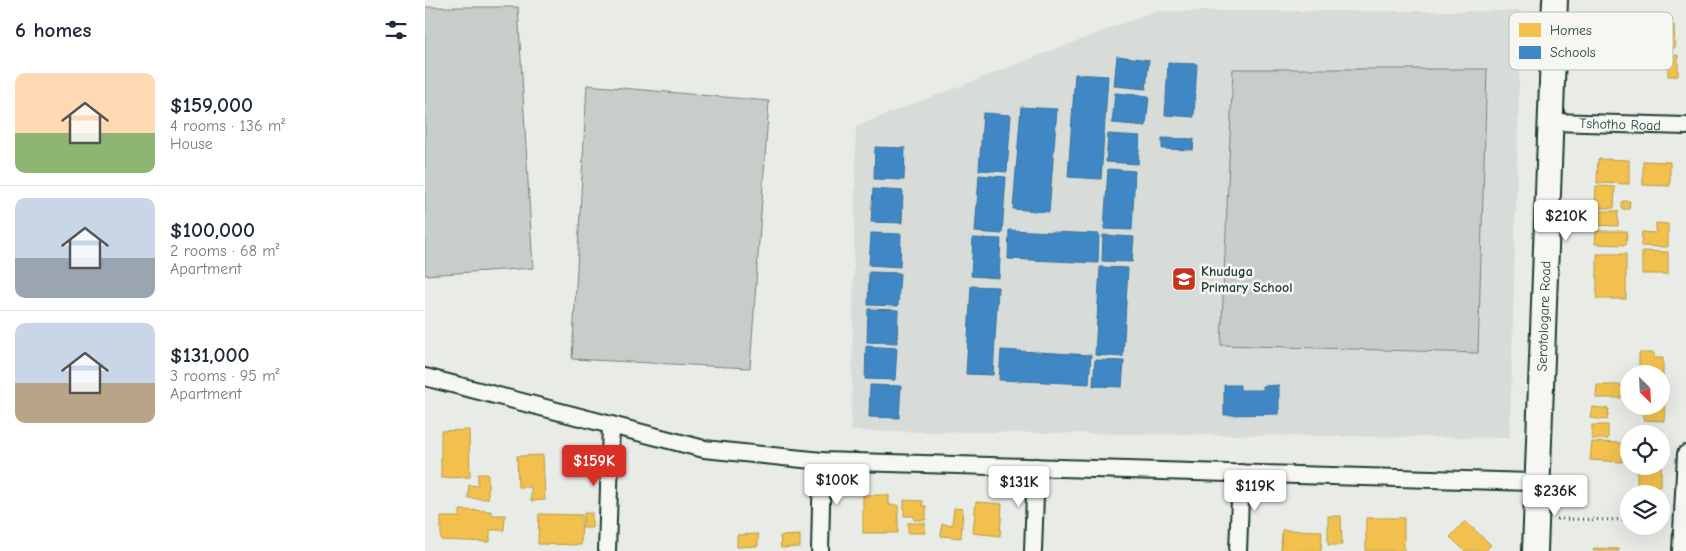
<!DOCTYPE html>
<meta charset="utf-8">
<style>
:root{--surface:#fff;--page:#f6f6f7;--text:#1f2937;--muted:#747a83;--line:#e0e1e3;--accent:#d93025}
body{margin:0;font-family:"Comic Neue",sans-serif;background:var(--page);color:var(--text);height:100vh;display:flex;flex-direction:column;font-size:19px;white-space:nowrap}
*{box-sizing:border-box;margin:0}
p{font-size:16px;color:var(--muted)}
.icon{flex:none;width:28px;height:28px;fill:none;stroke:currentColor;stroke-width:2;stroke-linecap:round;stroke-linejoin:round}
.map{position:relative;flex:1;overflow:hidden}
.details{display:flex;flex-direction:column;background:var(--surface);width:425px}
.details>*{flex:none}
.needle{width:32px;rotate:156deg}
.buttons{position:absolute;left:1195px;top:365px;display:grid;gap:10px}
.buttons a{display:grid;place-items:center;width:50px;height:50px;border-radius:50%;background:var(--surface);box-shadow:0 5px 20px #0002;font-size:25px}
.price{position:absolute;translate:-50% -42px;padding:0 11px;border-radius:5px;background:#fff;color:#222;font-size:16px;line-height:32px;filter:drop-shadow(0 1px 2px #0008)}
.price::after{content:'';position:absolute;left:50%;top:30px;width:15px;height:11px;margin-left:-8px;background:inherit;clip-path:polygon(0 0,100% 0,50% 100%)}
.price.on{background:var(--accent);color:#fff}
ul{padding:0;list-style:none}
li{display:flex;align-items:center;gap:15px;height:125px;padding:0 15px}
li+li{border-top:1px solid var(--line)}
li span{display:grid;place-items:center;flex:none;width:140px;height:100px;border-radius:10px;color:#555}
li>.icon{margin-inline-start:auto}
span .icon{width:60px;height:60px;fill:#fffc;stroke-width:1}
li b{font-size:21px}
h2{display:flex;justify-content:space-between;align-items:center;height:60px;padding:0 15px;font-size:21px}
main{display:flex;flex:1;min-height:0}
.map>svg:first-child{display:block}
</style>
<main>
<section class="details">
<h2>6 homes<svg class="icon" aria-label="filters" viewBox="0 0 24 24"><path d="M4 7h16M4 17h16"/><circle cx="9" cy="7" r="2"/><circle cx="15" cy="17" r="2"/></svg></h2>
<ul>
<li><span style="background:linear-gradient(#ffd9b3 60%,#8fb573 0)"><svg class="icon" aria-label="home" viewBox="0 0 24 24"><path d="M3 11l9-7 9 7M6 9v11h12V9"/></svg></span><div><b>$159,000</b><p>4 rooms · 136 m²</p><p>House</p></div></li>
<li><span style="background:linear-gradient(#c9d6e8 60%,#9aa5b1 0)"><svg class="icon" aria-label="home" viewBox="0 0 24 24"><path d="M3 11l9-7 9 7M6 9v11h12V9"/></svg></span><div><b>$100,000</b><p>2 rooms · 68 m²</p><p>Apartment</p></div></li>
<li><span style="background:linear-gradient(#c9d6e8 60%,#b9a48a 0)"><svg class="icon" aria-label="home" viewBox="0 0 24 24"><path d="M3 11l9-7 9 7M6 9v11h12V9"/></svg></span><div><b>$131,000</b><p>3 rooms · 95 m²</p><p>Apartment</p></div></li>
</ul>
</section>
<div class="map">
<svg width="1261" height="551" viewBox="0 0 1261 551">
<rect width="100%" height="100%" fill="#e9ebe7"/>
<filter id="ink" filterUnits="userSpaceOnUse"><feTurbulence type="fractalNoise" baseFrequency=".02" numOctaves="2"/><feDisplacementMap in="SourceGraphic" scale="10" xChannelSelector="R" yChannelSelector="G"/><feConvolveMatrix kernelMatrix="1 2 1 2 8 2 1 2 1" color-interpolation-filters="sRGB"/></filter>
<g filter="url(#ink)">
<path fill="#d8dcd8" d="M 730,11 L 1096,11 L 1085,438 L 426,431 L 431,126 Z"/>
<g fill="#c7cec9" stroke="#73867e">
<path d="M 0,7 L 93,7 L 108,268 L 0,275 Z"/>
<path d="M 808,69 L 1062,69 L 1053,353 L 796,345 Z"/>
<path d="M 162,85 L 344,101 L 325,368 L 147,359 Z"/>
</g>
<g fill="#f2c14e" stroke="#b39946">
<path d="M 1249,25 L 1250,48 L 1236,49 L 1236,59 L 1228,59 L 1227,37 L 1239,36 L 1239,26 Z"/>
<path d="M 1253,55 L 1253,76 L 1243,76 L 1243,56 Z"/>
<path d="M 1173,159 L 1204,160 L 1204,184 L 1172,183 Z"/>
<path d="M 1218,161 L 1245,162 L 1245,186 L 1218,185 Z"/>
<path d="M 1171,186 L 1190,187 L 1189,208 L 1170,208 Z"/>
<path d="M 1197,201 L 1205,201 L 1204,209 L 1197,209 Z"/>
<path d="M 1170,211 L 1193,211 L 1193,226 L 1170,225 Z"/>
<path d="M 1231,223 L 1243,224 L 1243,247 L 1216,246 L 1217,232 L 1231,233 Z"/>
<path d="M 1171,231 L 1202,231 L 1201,245 L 1170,244 Z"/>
<path d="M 1217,251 L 1243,252 L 1243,274 L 1217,274 Z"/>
<rect x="1172" y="254" width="29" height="45"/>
<path d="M 1214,353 L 1229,353 L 1229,358 L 1238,358 L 1238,396 L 1236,396 L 1236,374 L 1214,374 Z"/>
<path d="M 1172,385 L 1197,385 L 1196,398 L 1171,398 Z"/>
<path d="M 1236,399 L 1240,399 L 1239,421 L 1219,420 L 1219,406 L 1236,406 Z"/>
<path d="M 1167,407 L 1184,409 L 1182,420 L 1165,418 Z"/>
<rect x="1167" y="425" width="16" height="14"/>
<path d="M 1218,428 L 1237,430 L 1236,446 L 1236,434 L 1218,434 Z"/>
<path d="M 44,430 L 45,477 L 16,478 L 16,431 Z"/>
<path d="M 1167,442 L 1198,443 L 1197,462 L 1165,460 Z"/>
<path d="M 118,455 L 120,500 L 106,501 L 106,487 L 93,487 L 92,456 Z"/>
<path d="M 1212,466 L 1236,466 L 1236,487 L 1212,486 Z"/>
<path d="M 53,474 L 63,474 L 63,499 L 43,498 L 44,485 L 53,486 Z"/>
<path d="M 438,495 L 464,495 L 464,505 L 473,505 L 473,533 L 438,533 Z"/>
<path d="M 479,500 L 498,501 L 497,506 L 501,506 L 501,520 L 489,520 L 489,516 L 479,516 Z"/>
<path d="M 551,502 L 577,504 L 575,536 L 548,533 Z"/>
<path d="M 529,508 L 538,509 L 536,538 L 516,536 L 517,524 L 527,525 Z"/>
<path d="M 35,510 L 66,511 L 66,515 L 80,515 L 79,530 L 65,530 L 65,542 L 16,540 L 16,517 L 35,517 Z"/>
<path d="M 159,513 L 167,513 L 167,528 L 158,528 Z"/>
<path d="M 114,514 L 157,515 L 156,545 L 113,544 Z"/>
<path d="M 903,516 L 916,516 L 917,545 L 903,545 Z"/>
<rect x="941" y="518" width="38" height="33"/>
<path d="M 1040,521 L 1066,545 L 1060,551 L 1040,551 L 1025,537 Z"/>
<rect x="483" y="523" width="17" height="10"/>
<path d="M 857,530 L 897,531 L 896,551 L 856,551 Z"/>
<path d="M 333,534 L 333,546 L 312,547 L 312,535 Z"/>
<path d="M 375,535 L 375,547 L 356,548 L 355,536 Z"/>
<path d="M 1169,548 L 1194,549 L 1194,551 L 1168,551 Z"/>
</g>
<g fill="#3f88c5" stroke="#35729a">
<path d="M 692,56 L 724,60 L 721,89 L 689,86 Z"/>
<path d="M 743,63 L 772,64 L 769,117 L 740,115 Z"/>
<path d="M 650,74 L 683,76 L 676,179 L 643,177 Z"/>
<path d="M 690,93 L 724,96 L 721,126 L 687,123 Z"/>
<path d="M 596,107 L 632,109 L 624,212 L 588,209 Z"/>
<path d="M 558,113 L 586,115 L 582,172 L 554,170 Z"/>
<path d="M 683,134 L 715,136 L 713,164 L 681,162 Z"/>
<path d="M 737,138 L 769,139 L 768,150 L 737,149 Z"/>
<path d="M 450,147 L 480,148 L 479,180 L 449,179 Z"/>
<path d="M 683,169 L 710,171 L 707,230 L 679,229 Z"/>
<path d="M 554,175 L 581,177 L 577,234 L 550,232 Z"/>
<path d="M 448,189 L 478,191 L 477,223 L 446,222 Z"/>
<path d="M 584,230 L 674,234 L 673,263 L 583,259 Z"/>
<path d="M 446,233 L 476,234 L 475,267 L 444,265 Z"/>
<path d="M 678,235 L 709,237 L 707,262 L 677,261 Z"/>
<path d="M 548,238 L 576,239 L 574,278 L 546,276 Z"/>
<path d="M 675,267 L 703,268 L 698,357 L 670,355 Z"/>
<path d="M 444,272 L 475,273 L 473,306 L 443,305 Z"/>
<path d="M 546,286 L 573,287 L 568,375 L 541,374 Z"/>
<path d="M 443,309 L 473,310 L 472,343 L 442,342 Z"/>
<path d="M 441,346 L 472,348 L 470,380 L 440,379 Z"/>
<path d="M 576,350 L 666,355 L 664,384 L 574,380 Z"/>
<path d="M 670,360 L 699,361 L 697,387 L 668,386 Z"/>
<path d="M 445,385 L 476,386 L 474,418 L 444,417 Z"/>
<path d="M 799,385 L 815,385 L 815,390 L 838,390 L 838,386 L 854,385 L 854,414 L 799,415 Z"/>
</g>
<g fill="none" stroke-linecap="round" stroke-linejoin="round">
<defs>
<g id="street">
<path id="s1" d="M 1127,122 L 1261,126"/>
<path d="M 0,377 L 279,449 L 397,461 L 1111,482"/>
<path d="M 182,551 L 186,425"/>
<path d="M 395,551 L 397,461"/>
<path d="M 608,551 L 611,467"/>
<path d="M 813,551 L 816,473"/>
<path d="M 1256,551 L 1261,454"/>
</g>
<g id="secondary">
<path id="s2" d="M 1110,551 L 1130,0"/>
</g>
</defs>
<use href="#street" stroke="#1f3d34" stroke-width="20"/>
<use href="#secondary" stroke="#1f3d34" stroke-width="28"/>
<path stroke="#1f3d34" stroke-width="3" stroke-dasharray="1 4" stroke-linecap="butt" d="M 1132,519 L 1204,520"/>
<use href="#street" stroke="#f6f6f2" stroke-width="16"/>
<use href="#secondary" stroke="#f6f6f2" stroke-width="24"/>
</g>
</g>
<defs>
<symbol id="school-square" viewBox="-11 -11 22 22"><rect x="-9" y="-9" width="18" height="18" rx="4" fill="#c8321e" stroke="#f6f6f2"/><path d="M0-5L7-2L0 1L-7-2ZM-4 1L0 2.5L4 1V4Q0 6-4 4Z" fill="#fff"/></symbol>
</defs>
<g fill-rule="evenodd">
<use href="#school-square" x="745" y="265" width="28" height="28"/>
</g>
<g text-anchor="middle" stroke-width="5" stroke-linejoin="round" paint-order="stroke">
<g font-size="14" fill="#1f3d34" stroke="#f6f6f2">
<text dy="5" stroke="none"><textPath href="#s1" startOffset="68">Tshotho Road</textPath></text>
<text dy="5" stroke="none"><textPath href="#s2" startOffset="235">Serotologare Road</textPath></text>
</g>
<g font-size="14" font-weight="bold" fill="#1f3d34" stroke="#f6f6f2" text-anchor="start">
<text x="776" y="276">Khuduga<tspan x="776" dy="16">Primary School</tspan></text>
</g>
</g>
<rect x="1084" y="12" width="164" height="58" rx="8" fill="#f6f6f2" stroke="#b6beb9" stroke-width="1"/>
<rect x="1094" y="23" width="22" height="14" fill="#f2c14e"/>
<rect x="1094" y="46" width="22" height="13" fill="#3f88c5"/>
<g font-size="14" fill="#1f3d34">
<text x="1125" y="35">Homes</text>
<text x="1125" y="57">Schools</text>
</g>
</svg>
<div class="buttons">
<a><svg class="needle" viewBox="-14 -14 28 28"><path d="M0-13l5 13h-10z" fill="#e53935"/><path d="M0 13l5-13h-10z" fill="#747a83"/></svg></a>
<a><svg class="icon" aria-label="locate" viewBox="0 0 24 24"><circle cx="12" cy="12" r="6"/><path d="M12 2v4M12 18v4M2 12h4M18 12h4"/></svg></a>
<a><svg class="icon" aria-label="layers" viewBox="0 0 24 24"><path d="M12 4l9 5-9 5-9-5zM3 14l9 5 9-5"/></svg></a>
</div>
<b class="price" style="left:1141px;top:242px">$210K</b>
<b class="price on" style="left:169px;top:487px">$159K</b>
<b class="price" style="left:412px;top:506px">$100K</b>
<b class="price" style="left:594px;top:508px">$131K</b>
<b class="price" style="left:830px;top:512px">$119K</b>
<b class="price" style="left:1130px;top:517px">$236K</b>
</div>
</main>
